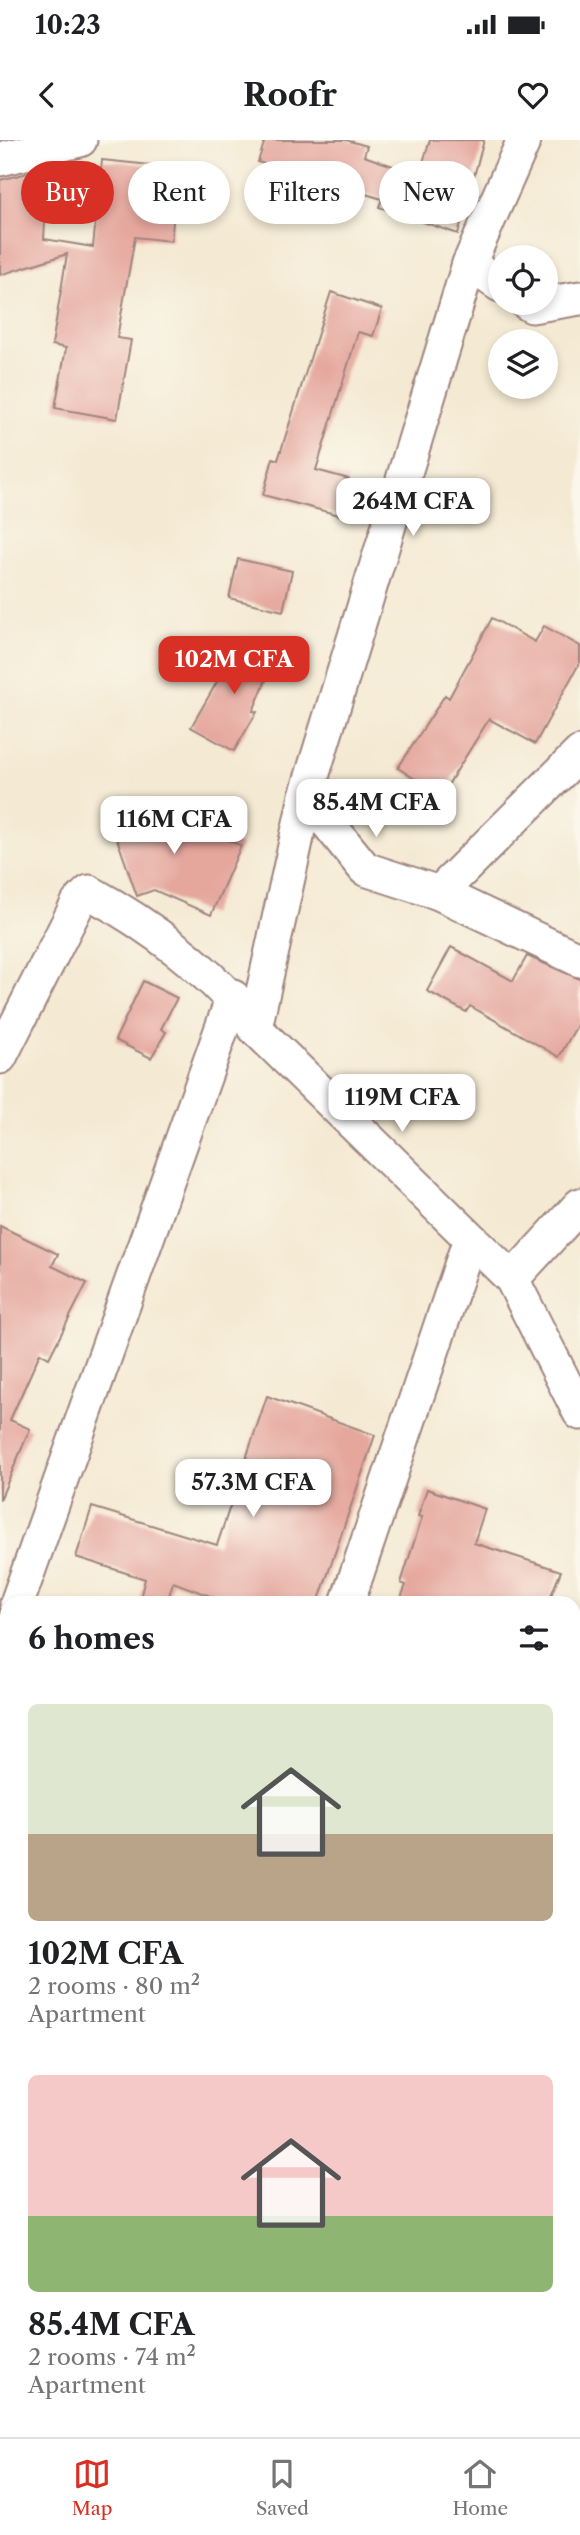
<!DOCTYPE html>
<meta charset="utf-8">
<style>
:root{--surface:#fff;--page:#f6f6f6;--text:#202124;--muted:#757577;--line:#e0e0e0;--accent:#d93025}
body{margin:0;font-family:"Libre Caslon Text",serif;background:var(--page);color:var(--text);height:100vh;display:flex;flex-direction:column;font-size:26px;white-space:nowrap}
*{box-sizing:border-box;margin:0}
p{font-size:23px;color:var(--muted)}
.icon{flex:none;width:38px;height:38px;fill:none;stroke:currentColor;stroke-width:2;stroke-linecap:round;stroke-linejoin:round}
.map{position:relative;flex:1;overflow:hidden}
.side{position:absolute;left:0px;top:1456px;width:581px;height:842px;display:flex;flex-direction:column;background:var(--surface);border-radius:21px 21px 0 0;box-shadow:0 4px 10px #0003}
.side>*{flex:none}
.hud{position:absolute;left:21px;top:21px;width:539px;height:63px;display:flex;gap:14px}
.fabs{position:absolute;left:488px;top:105px;display:grid;gap:14px}
.fabs a{display:grid;place-items:center;width:70px;height:70px;border-radius:50%;background:var(--surface);box-shadow:0 4px 10px #0003;font-size:35px}
.price{position:absolute;translate:-50% -60px;padding:0 16px;border-radius:14px;background:#fff;color:#222;font-size:23px;line-height:46px;filter:drop-shadow(0 2px 4px #0008)}
.price::after{content:'';position:absolute;left:50%;top:42px;width:21px;height:16px;margin-left:-10px;background:inherit;clip-path:polygon(0 0,100% 0,50% 100%)}
.price.active{background:var(--accent);color:#fff}
ul{padding:0;list-style:none}
li{display:grid;align-content:center;gap:14px;height:371px;padding:0 28px}
li span{display:grid;place-items:center;height:217px;border-radius:10px;color:#555}
li>.icon{margin-inline-start:auto}
span .icon{width:126px;height:126px;fill:#fffc;stroke-width:1}
li b{font-size:30px}
h2{display:flex;justify-content:space-between;align-items:center;height:84px;padding:0 28px;font-size:30px}
.pill{padding:0 24px;border-radius:32px;background:var(--surface);box-shadow:0 4px 10px #0003;font-size:24px;line-height:63px}
.pill.active{background:var(--accent);color:#fff}
.status{display:flex;justify-content:space-between;align-items:center;height:49px;padding:0 35px;background:var(--surface);direction:ltr}
.status svg{height:19px;fill:currentColor}
header{display:flex;justify-content:space-between;align-items:center;height:91px;padding:0 28px;background:var(--surface);font-size:32px;font-weight:700}
.dock{display:flex;justify-content:space-around;align-items:center;height:98px;border-top:2px solid var(--line);background:var(--surface);font-size:19px;color:var(--muted)}
.dock a{display:grid;justify-items:center;gap:4px}
.dock .active{color:var(--accent)}
.map>svg:first-child{display:block}
</style>
<div class="status"><b>10:23</b><svg viewBox="0 0 49 12"><path d="M0 12V9h3v3zM5 12V6h3v6zM10 12V3h3v9zM15 12V0h3v12zM26 1h20v11H26zM47 4h2v5h-2z"/></svg></div>
<header><svg class="icon" aria-label="back" viewBox="0 0 24 24"><path d="M15 5l-7 7 7 7"/></svg>Roofr<svg class="icon" aria-label="heart" viewBox="0 0 24 24"><path d="M12 20l-8-8c-3-5 5-10 8-4 3-6 11-1 8 4z"/></svg></header>
<div class="map">
<svg width="580" height="2297" viewBox="0 0 580 2297">
<rect width="100%" height="100%" fill="#fbf7ec"/>
<filter id="ink" filterUnits="userSpaceOnUse"><feTurbulence type="fractalNoise" baseFrequency=".0143" numOctaves="2"/><feDisplacementMap in="SourceGraphic" scale="14" xChannelSelector="R" yChannelSelector="G"/><feConvolveMatrix kernelMatrix="1 2 1 2 8 2 1 2 1" color-interpolation-filters="sRGB"/></filter>
<filter id="wash" filterUnits="userSpaceOnUse"><feTurbulence type="fractalNoise" baseFrequency=".00686" numOctaves="4" result="noise"/><feDisplacementMap in="SourceGraphic" scale="28" xChannelSelector="R" yChannelSelector="G"/><feGaussianBlur stdDeviation="1.57" result="paint"/><feColorMatrix in="noise" values="0 0 0 0 0 0 0 0 0 0 0 0 0 0 0 0 0 1.4 0 .05"/><feComposite in="paint" operator="in"/></filter>
<g filter="url(#wash)">
<rect width="100%" height="100%" fill="#f4e9d2"/>
<g id="blocks">
<g fill="#e5a69c">
<path d="M 265,0 L 346,0 L 367,6 L 364,16 L 419,35 L 430,0 L 484,0 L 458,94 L 379,67 L 382,59 L 258,22 Z"/>
<path d="M 102,20 L 179,28 L 171,101 L 135,97 L 117,198 L 131,200 L 117,279 L 55,268 L 66,208 L 52,205 L 67,114 L 0,135 L 0,40 L 48,28 L 44,99 L 93,107 Z"/>
<path d="M 331,152 L 382,169 L 373,196 L 358,192 L 316,330 L 349,339 L 339,375 L 263,355 L 273,318 L 278,320 Z"/>
<path d="M 238,419 L 292,431 L 283,471 L 229,458 Z"/>
<path d="M 492,478 L 535,502 L 544,486 L 580,506 L 580,522 L 535,604 L 489,579 L 441,656 L 398,628 L 445,555 L 449,558 Z"/>
<path d="M 227,501 L 274,521 L 253,571 L 257,572 L 234,611 L 191,587 L 221,535 L 214,532 Z"/>
<path d="M 121,663 L 201,679 L 200,686 L 241,706 L 211,775 L 154,750 L 137,756 L 115,693 Z"/>
<path d="M 451,807 L 513,841 L 527,816 L 580,839 L 580,880 L 559,917 L 470,866 L 466,872 L 427,851 Z"/>
<path d="M 143,841 L 177,858 L 161,889 L 166,892 L 151,918 L 115,900 Z"/>
<path d="M 0,1086 L 58,1114 L 52,1126 L 87,1143 L 49,1218 L 40,1213 L 10,1280 L 30,1289 L 0,1360 Z"/>
<path d="M 267,1256 L 375,1295 L 318,1463 L 229,1463 L 173,1442 L 167,1463 L 157,1463 L 140,1458 L 145,1439 L 76,1417 L 92,1367 L 217,1405 Z"/>
<path d="M 427,1349 L 485,1369 L 474,1403 L 561,1431 L 548,1463 L 399,1463 L 406,1445 L 401,1443 L 422,1377 L 418,1376 Z"/>
</g>
</g>
</g>
<g filter="url(#ink)">
<use href="#blocks" fill-opacity="0" stroke="#9f847e" stroke-width="2"/>
<g fill="none" stroke-linecap="round" stroke-linejoin="round">
<defs>
<g id="minor">
<path d="M 0,19 L 80,0"/>
<path d="M 469,124 L 500,145"/>
<path d="M 527,163 L 532,166 L 580,158"/>
<path d="M 306,656 L 365,729 L 439,753 L 580,820"/>
<path d="M 439,753 L 580,613"/>
<path d="M 255,888 L 306,656 L 469,124 L 524,0"/>
<path d="M 0,917 L 78,763 L 89,752 C 148,784 216,834 255,888 L 512,1139 L 580,1273"/>
<path d="M 512,1139 L 580,1065"/>
<path d="M 17,1463 L 233,857"/>
<path d="M 347,1463 L 470,1099"/>
<path d="M 574,1503 L 580,1495"/>
<path d="M 0,1511 L 7,1491"/>
<path d="M 0,1555 L 7,1563"/>
<path d="M 574,2027 L 580,2019"/>
<path d="M 574,2085 L 580,2089"/>
<path d="M 0,2238 L 7,2229"/>
<path d="M 361,2291 L 368,2297"/>
</g>
</defs>
<use href="#minor" stroke="#9f847e" stroke-width="37"/>
<use href="#minor" stroke="#fff" stroke-width="33"/>
</g>
</g>
</svg>
<div class="fabs">
<a><svg class="icon" aria-label="locate" viewBox="0 0 24 24"><circle cx="12" cy="12" r="6"/><path d="M12 2v4M12 18v4M2 12h4M18 12h4"/></svg></a>
<a><svg class="icon" aria-label="layers" viewBox="0 0 24 24"><path d="M12 4l9 5-9 5-9-5zM3 14l9 5 9-5"/></svg></a>
</div>
<b class="price" style="left:413px;top:398px">264M CFA</b>
<b class="price active" style="left:234px;top:556px">102M CFA</b>
<b class="price" style="left:376px;top:699px">85.4M CFA</b>
<b class="price" style="left:174px;top:716px">116M CFA</b>
<b class="price" style="left:402px;top:994px">119M CFA</b>
<b class="price" style="left:253px;top:1379px">57.3M CFA</b>
<div class="hud">
<a class="pill active">Buy</a>
<a class="pill">Rent</a>
<a class="pill">Filters</a>
<a class="pill">New</a>
</div>
<section class="side">
<h2>6 homes<svg class="icon" aria-label="filters" viewBox="0 0 24 24"><path d="M4 7h16M4 17h16"/><circle cx="9" cy="7" r="2"/><circle cx="15" cy="17" r="2"/></svg></h2>
<ul>
<li><span style="background:linear-gradient(#dfe7d0 60%,#b9a48a 0)"><svg class="icon" aria-label="home" viewBox="0 0 24 24"><path d="M3 11l9-7 9 7M6 9v11h12V9"/></svg></span><div><b>102M CFA</b><p>2 rooms · 80 m²</p><p>Apartment</p></div></li>
<li><span style="background:linear-gradient(#f6c9c9 65%,#8fb573 0)"><svg class="icon" aria-label="home" viewBox="0 0 24 24"><path d="M3 11l9-7 9 7M6 9v11h12V9"/></svg></span><div><b>85.4M CFA</b><p>2 rooms · 74 m²</p><p>Apartment</p></div></li>
</ul>
</section>
</div>
<nav class="dock">
<a class="active"><svg class="icon" aria-label="map" viewBox="0 0 24 24"><path d="M3 6l6-2 6 2 6-2v14l-6 2-6-2-6 2zM9 4v14M15 6v14"/></svg>Map</a>
<a><svg class="icon" aria-label="saved" viewBox="0 0 24 24"><path d="M7 4h10v16l-5-4-5 4z"/></svg>Saved</a>
<a><svg class="icon" aria-label="home" viewBox="0 0 24 24"><path d="M3 11l9-7 9 7M6 9v11h12V9"/></svg>Home</a>
</nav>
